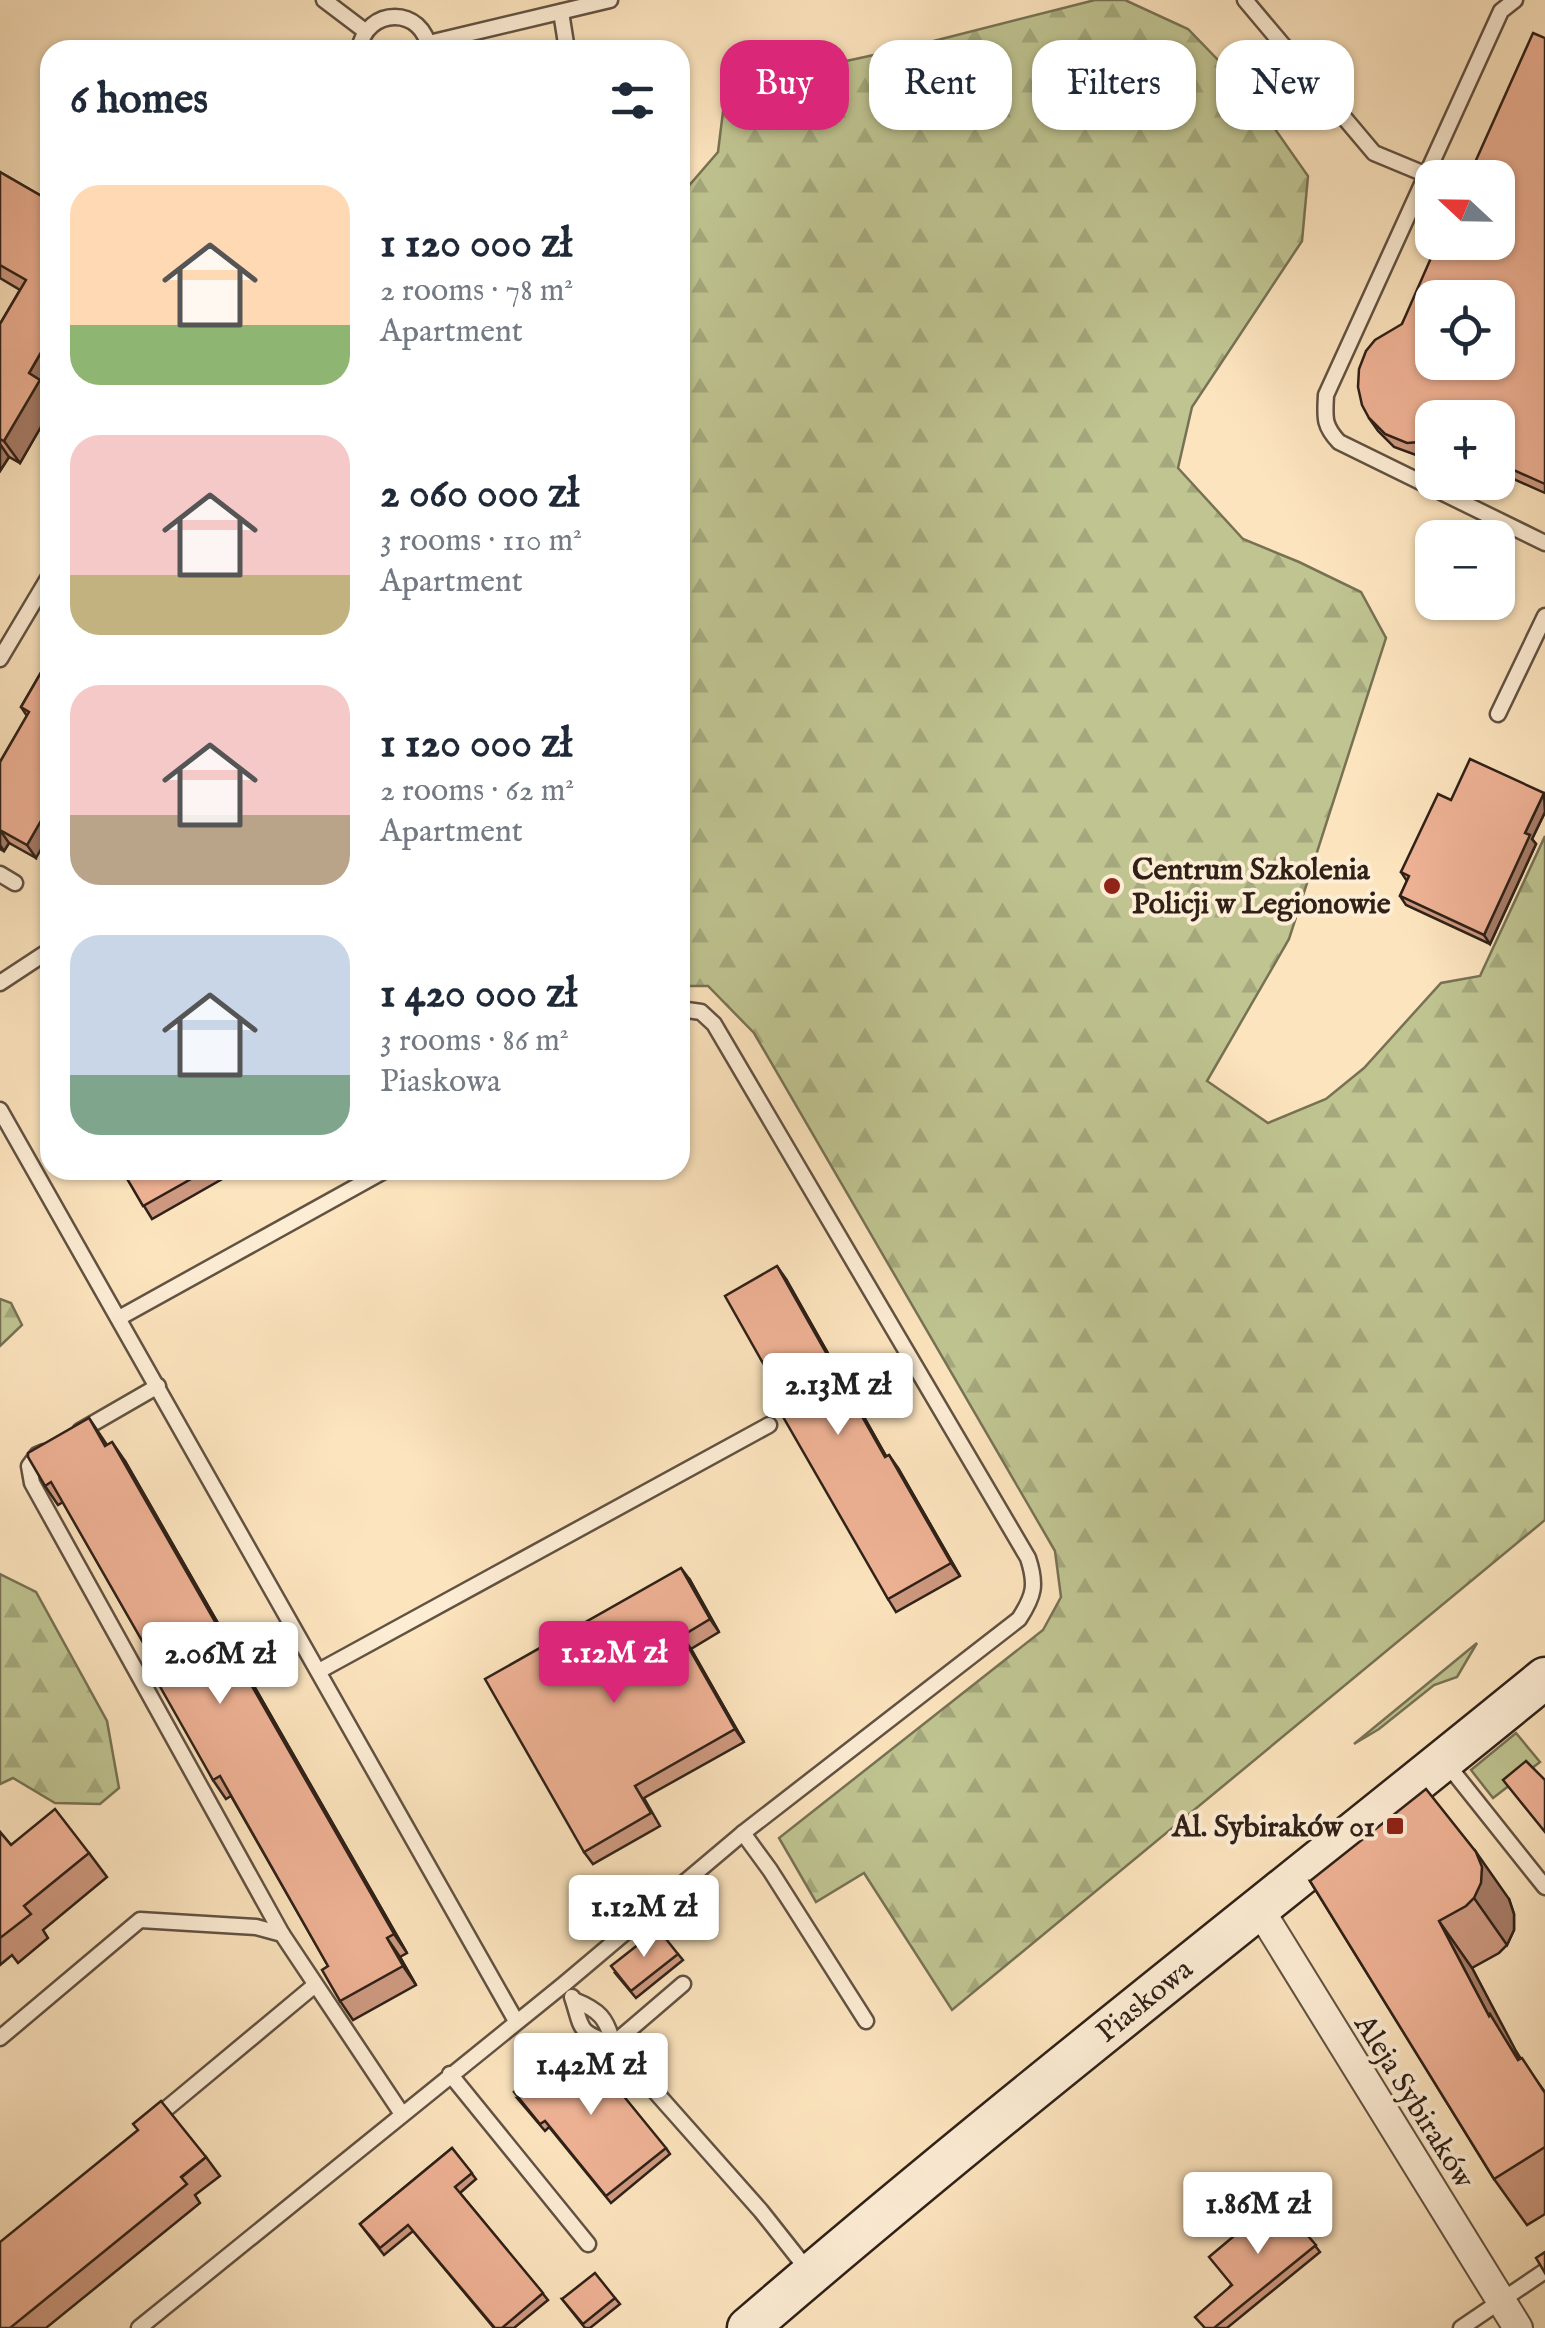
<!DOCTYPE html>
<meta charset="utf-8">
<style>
:root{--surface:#fff;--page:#f2f2f3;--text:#1f2937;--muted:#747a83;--accent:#db2777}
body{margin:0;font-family:"IM FELL English",serif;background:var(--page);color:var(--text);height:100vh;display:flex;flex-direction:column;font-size:38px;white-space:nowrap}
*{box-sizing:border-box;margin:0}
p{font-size:32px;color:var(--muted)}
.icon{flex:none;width:55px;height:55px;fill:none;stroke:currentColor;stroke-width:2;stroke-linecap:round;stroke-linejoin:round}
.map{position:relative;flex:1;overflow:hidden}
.drawer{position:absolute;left:40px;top:40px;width:650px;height:1140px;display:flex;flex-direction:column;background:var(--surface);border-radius:30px;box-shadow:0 2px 8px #0004}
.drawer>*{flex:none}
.guide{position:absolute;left:720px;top:40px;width:675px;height:90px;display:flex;gap:20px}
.needle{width:65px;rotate:292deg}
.buttons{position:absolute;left:1415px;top:160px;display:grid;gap:20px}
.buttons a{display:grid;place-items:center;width:100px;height:100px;border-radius:20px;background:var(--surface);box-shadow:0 2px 8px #0004;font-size:50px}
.price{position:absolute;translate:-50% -85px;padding:0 22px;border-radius:10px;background:#fff;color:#222;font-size:32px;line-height:65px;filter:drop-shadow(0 2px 5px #0008)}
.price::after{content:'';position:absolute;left:50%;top:60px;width:30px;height:22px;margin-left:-15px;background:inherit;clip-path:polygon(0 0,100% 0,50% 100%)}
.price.selected{background:var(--accent);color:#fff}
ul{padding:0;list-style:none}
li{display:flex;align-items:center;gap:30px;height:250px;padding:0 30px}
li span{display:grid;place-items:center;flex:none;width:280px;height:200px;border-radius:30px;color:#555}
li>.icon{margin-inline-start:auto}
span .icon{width:120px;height:120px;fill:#fffc;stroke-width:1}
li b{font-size:42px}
h2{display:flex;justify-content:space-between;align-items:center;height:120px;padding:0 30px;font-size:42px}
.tag{padding:0 35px;border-radius:30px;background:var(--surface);box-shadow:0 2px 8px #0004;font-size:35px;line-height:90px}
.tag.selected{background:var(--accent);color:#fff}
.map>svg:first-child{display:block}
</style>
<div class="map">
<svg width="1545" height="2328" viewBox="0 0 1545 2328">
<defs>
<pattern id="forest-firs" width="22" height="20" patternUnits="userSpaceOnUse" patternTransform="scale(2.5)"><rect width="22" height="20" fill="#bfc491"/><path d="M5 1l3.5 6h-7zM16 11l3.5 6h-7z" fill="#a4a87c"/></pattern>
</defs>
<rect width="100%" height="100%" fill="#fce4be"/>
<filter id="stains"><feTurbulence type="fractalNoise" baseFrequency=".002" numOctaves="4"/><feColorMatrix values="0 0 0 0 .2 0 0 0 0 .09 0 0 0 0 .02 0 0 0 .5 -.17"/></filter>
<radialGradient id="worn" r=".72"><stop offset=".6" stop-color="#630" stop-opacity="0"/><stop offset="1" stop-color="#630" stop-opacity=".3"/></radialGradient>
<g fill="#bfc491" stroke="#777254" stroke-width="2.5">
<path d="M 1477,1643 L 1457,1677 L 1434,1685 L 1379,1729 L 1354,1744 Z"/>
<path d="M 1516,1733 L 1540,1762 L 1493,1798 L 1471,1770 Z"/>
</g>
<g fill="url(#forest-firs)" stroke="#777254" stroke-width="2.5">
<path d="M 1095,0 L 1125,0 L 1188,29 L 1249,92 L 1308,176 L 1302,241 L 1192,407 L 1178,468 L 1243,539 L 1299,562 L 1361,592 L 1386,638 L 1289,939 L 1207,1081 L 1268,1123 L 1326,1099 L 1364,1068 L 1441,983 L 1480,976 L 1545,836 L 1545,1520 L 952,2010 L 864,1873 L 816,1902 L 779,1838 L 1043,1630 L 1061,1597 L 1055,1551 L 754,1033 L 708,986 L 680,986 L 680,196 L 718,152 L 726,87 L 906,48 Z"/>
<path d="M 0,1299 L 11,1303 L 22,1325 L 0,1346 Z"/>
<path d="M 0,1574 L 36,1592 L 107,1721 L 119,1788 L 100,1804 L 55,1803 L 13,1778 L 0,1784 Z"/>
</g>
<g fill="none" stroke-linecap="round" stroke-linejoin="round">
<defs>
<g id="lane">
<path d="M 324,0 L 365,31"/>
<path d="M 1245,0 L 1374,153 L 1427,175"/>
<path d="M 1515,0 L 1501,11 L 1326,395 C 1325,417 1323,425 1339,442 L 1545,543"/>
<path d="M 561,12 L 567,50"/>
<path d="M 429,43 L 610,0"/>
<path d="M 359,50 C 366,6 424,6 429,50"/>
<path d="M 0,659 L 50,575"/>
<path d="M 1498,714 L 1545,616"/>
<path d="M 0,874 L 15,883"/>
<path d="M 0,983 L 50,950"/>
<path d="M 0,1110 L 516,2021"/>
<path d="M 119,1318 L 386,1170"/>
<path d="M 80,1431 L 158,1386"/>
<path d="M 44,1452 L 37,1455 L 29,1466 L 32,1483 L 282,1934"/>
<path d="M 319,1671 L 769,1425"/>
<path d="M 1447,1764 L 1545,1887"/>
<path d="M 743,1833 L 770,1870 L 866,2021"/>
<path d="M 572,1997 C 583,2030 576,2031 613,2044"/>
<path d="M 574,2000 C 599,2010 607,2018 613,2044 L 761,2211 L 810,2273"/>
<path d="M 0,2038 L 140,1920 L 256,1927 L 282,1934 L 402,2114"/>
<path d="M 613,2044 L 683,1984"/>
<path d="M 450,2074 L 588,2244"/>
<path d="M 154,2119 L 315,1985"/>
<path d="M 139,2328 L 563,1985 L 743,1833 L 1019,1619 C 1034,1596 1037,1585 1028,1558 L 714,1024 L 701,1012 L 680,1009"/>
<path d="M 1461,2328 L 1545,2271"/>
</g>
<path id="street" d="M 1258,1907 L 1518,2328"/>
<path id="secondary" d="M 748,2328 C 1008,2104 1279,1895 1545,1678"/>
</defs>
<use href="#lane" stroke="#625242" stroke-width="19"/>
<use href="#street" stroke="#625242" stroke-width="32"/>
<use href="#secondary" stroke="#2f2118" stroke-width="45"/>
<use href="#lane" stroke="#fdedd5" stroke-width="14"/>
<use href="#street" stroke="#fdedd5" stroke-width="28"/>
<use href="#secondary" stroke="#fdedd5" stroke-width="40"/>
</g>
<g fill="#ce9980" stroke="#2f2118" stroke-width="2.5">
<path d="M 1545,38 L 1545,493 L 1498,472 L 1498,418 L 1432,418 L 1432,455 L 1416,455 L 1394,447 L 1378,431 L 1369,418 L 1402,324 Z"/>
<path d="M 0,172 L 50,201 L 47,390 L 50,394 L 50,411 L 20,463 L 9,457 L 0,471 L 0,324 L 20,290 L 0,278 Z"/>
<path d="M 50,657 L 36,858 L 9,843 L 4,851 L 0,849 L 0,762 L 27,716 L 21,707 Z"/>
<path d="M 1544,793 L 1545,812 L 1532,839 L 1536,844 L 1490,944 L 1406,905 L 1400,896 L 1407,881 L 1401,872 L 1451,800 Z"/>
<path d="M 122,1170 L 238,1170 L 152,1219 Z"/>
<path d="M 786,1279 L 886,1456 L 898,1468 L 960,1576 L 896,1612 L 888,1599 L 790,1411 Z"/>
<path d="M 89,1418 L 107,1445 L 125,1461 L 407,1953 L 400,1957 L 416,1985 L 353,2020 L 340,2001 L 328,1966 L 231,1796 L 226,1799 L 213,1780 L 160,1672 L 63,1502 L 58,1505 L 45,1486 Z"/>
<path d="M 690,1580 L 719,1632 L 691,1649 L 744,1742 L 644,1798 L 660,1826 L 593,1864 L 584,1852 Z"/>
<path d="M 0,1832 L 11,1845 L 89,1853 L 107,1877 L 43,1930 L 48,1938 L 18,1963 L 12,1955 L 0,1965 Z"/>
<path d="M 1310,1881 L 1509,1899 L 1514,1914 L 1514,1930 L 1507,1945 L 1499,1953 L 1472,1968 L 1515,2051 L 1545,2092 L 1545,2214 L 1527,2225 L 1494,2179 Z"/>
<path d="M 678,1954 L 683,1960 L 636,1998 L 615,1973 Z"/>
<path d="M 518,2099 L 666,2148 L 670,2154 L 611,2203 L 549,2127 L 545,2131 Z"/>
<path d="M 452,2148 L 476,2179 L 460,2193 L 548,2300 L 514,2328 L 494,2328 L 413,2231 L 384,2255 L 360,2224 Z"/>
<path d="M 206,2157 L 220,2176 L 195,2195 L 200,2203 L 46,2328 L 0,2328 Z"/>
<path d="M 1280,2202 L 1310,2221 L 1314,2227 L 1306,2234 L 1320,2252 L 1227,2328 L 1204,2328 L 1231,2285 Z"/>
<path d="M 615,2298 L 620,2304 L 590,2328 L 585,2328 L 562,2299 Z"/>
</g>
<g fill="#a77d68" stroke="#2f2118" stroke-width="2.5">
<path d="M 680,117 L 687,139 L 685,148 L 680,155 Z"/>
<path d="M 50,337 L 50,385 L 47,390 L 50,394 L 50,411 L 20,463 L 4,441 L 29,373 Z"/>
<path d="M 0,444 L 9,457 L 0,471 Z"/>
<path d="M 1544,793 L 1545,812 L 1532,839 L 1536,844 L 1490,944 L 1484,935 L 1525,833 Z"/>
<path d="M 50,805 L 50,833 L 36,858 L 27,845 Z"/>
<path d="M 0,830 L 9,843 L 4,851 L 0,845 Z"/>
<path d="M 777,1266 L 786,1279 L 894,1470 L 885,1457 Z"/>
<path d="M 112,1442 L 125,1461 L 407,1953 L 394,1934 Z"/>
<path d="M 889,1455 L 898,1468 L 960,1576 L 951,1563 Z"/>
<path d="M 681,1568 L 690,1580 L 719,1632 L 710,1619 Z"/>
<path d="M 682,1636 L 691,1649 L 744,1742 L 735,1729 Z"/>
<path d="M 1476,1852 L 1509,1899 L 1514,1914 L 1514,1930 L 1507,1945 L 1474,1898 Z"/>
<path d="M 1439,1921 L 1472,1968 L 1516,2051 L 1545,2098 L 1489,2016 Z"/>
<path d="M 387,1938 L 400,1957 L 416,1985 L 403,1966 Z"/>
</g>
<g fill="#efb295" stroke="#2f2118" stroke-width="2.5" fill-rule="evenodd">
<path d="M 1533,33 L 1545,38 L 1545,484 L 1498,463 L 1498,418 L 1495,418 L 1497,412 L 1485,418 L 1432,418 L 1432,441 L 1407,443 L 1385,434 L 1369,418 L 1362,405 L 1358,387 L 1359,369 L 1366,351 L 1375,340 L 1402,324 L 1438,242 L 1498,242 L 1498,178 L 1468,178 ZM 1432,298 L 1498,298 L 1498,362 L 1432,362 Z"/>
<path d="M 0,172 L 50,201 L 50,337 L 29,373 L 40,380 L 4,441 L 0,439 L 0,324 L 26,280 L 0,265 Z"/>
<path d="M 50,657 L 50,805 L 27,845 L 0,830 L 0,762 L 29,712 L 21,707 Z"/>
<path d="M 1470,759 L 1544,793 L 1525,833 L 1530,835 L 1484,935 L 1400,896 L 1409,876 L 1401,872 L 1438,794 L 1451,800 Z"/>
<path d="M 122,1170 L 207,1170 L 143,1206 Z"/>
<path d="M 777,1266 L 885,1457 L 889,1455 L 951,1563 L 888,1599 L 782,1415 L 790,1411 L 725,1296 Z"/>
<path d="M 89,1418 L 105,1446 L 112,1442 L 394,1934 L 387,1938 L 403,1966 L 340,2001 L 322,1970 L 328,1966 L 220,1776 L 213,1780 L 154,1676 L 160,1672 L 51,1482 L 45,1486 L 28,1457 L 28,1453 Z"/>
<path d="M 681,1568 L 710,1619 L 682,1636 L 735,1729 L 635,1786 L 651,1813 L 584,1852 L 485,1679 Z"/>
<path d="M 1526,1761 L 1545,1780 L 1545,1832 L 1503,1780 Z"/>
<path d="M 1426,1789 L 1476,1852 L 1482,1867 L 1481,1883 L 1474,1898 L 1466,1906 L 1439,1921 L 1489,2016 L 1490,2014 L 1518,2060 L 1522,2058 L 1545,2093 L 1545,2147 L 1494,2179 L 1310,1881 Z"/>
<path d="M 55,1809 L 89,1853 L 24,1906 L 31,1914 L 0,1938 L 0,1832 L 11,1845 Z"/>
<path d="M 658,1929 L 678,1954 L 631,1991 L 611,1966 Z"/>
<path d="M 578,2040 L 666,2148 L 606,2196 L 545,2121 L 540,2124 L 514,2092 Z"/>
<path d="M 161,2101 L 206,2157 L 181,2177 L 187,2184 L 10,2328 L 0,2328 L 0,2242 L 138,2130 L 133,2124 Z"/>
<path d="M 452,2148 L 472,2173 L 455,2187 L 543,2293 L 502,2328 L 495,2328 L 408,2225 L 380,2248 L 360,2224 Z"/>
<path d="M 1288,2195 L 1310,2221 L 1301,2228 L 1316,2245 L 1214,2328 L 1205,2328 L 1195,2317 L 1232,2285 L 1209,2257 L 1277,2200 L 1280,2202 Z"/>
<path d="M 1545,2252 L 1545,2273 L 1536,2258 Z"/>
<path d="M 595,2273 L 615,2298 L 583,2324 L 562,2299 Z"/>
</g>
<g fill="#8f2418" stroke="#fdedd5" stroke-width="4">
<circle cx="1112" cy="886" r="10"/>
<rect x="1385" y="1816" width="20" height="20" rx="5"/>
</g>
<g text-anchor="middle" stroke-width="8" stroke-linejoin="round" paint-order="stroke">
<g font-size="30" font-weight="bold" fill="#2f2118" stroke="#fdedd5" text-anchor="start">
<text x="1132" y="879">Centrum Szkolenia<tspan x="1132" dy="34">Policji w Legionowie</tspan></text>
<text x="1375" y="1836" text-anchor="end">Al. Sybiraków 01</text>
</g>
<g font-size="30" fill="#2f2118" stroke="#fdedd5">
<text transform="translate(1144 2000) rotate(-39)" y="10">Piaskowa</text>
<text transform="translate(1415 2101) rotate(58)" y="10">Aleja Sybiraków</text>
</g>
</g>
<rect width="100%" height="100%" filter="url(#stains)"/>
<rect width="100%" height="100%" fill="url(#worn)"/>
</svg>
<div class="buttons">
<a><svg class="needle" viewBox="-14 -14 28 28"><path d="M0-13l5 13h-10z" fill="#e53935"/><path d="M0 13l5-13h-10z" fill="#747a83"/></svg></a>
<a><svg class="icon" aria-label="locate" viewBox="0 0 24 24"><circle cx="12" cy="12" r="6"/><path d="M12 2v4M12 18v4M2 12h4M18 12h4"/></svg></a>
<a>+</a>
<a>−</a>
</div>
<b class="price" style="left:838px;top:1438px">2.13M zł</b>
<b class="price selected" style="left:614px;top:1706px">1.12M zł</b>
<b class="price" style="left:220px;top:1707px">2.06M zł</b>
<b class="price" style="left:644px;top:1960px">1.12M zł</b>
<b class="price" style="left:591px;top:2118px">1.42M zł</b>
<b class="price" style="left:1258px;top:2257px">1.86M zł</b>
<div class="guide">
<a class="tag selected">Buy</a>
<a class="tag">Rent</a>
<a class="tag">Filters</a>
<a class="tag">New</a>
</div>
<section class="drawer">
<h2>6 homes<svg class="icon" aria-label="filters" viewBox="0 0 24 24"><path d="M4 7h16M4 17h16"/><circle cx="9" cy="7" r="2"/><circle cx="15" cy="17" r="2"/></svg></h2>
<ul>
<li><span style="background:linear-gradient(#ffd9b3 70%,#8fb573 0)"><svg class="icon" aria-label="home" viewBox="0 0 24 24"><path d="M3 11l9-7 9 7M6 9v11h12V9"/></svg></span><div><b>1 120 000 zł</b><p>2 rooms · 78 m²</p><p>Apartment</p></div></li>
<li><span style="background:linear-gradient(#f6c9c9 70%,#c2b280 0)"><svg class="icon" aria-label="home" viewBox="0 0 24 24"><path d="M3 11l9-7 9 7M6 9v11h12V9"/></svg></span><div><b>2 060 000 zł</b><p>3 rooms · 110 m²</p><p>Apartment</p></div></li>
<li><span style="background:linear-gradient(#f6c9c9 65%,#b9a48a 0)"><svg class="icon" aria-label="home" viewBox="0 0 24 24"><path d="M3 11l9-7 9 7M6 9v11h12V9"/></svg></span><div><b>1 120 000 zł</b><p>2 rooms · 62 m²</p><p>Apartment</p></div></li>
<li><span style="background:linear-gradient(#c9d6e8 70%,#7fa58c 0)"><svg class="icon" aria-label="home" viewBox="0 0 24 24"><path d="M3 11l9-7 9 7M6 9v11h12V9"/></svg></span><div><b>1 420 000 zł</b><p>3 rooms · 86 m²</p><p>Piaskowa</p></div></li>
</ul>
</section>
</div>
